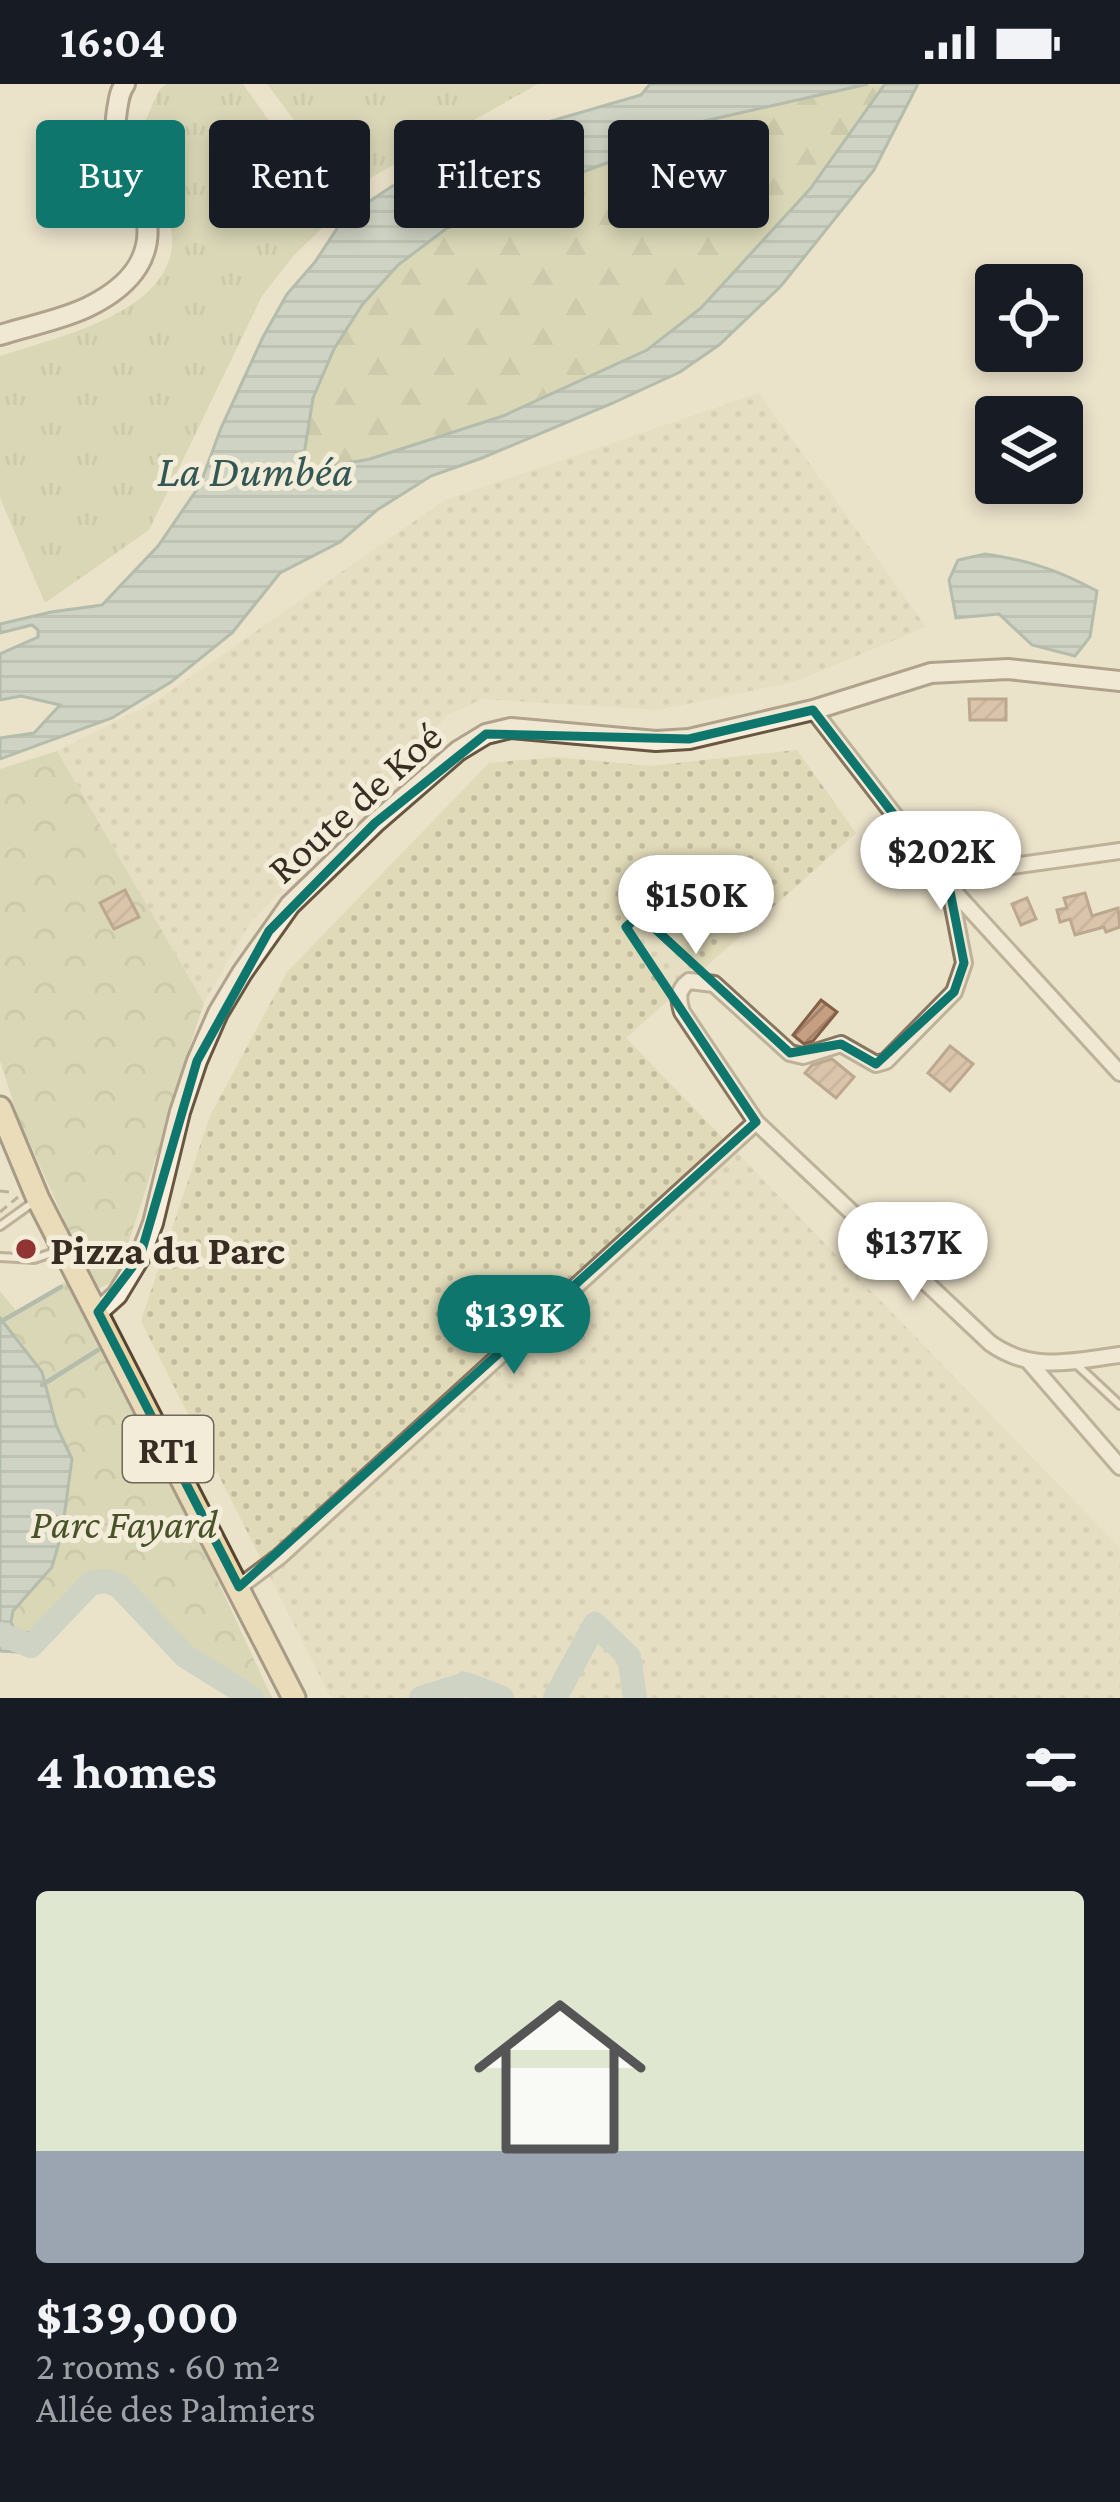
<!DOCTYPE html>
<meta charset="utf-8">
<style>
:root{--surface:#171b24;--page:#242831;--text:#f1f3f6;--muted:#9ea1a6;--accent:#0f766e}
body{margin:0;font-family:"Crimson Pro",serif;background:var(--page);color:var(--text);height:100vh;display:flex;flex-direction:column;font-size:45px;white-space:nowrap}
*{box-sizing:border-box;margin:0}
p{font-size:39px;color:var(--muted)}
.icon{flex:none;width:66px;height:66px;fill:none;stroke:currentColor;stroke-width:2;stroke-linecap:round;stroke-linejoin:round}
.map{position:relative;height:1614px;overflow:hidden}
.panel{display:flex;flex-direction:column;background:var(--surface);flex:1}
.panel>*{flex:none}
.banner{position:absolute;left:36px;top:36px;width:1050px;height:108px;display:flex;gap:24px}
.fabs{position:absolute;left:975px;top:180px;display:grid;gap:24px}
.fabs a{display:grid;place-items:center;width:108px;height:108px;border-radius:12px;background:var(--surface);box-shadow:0 6px 18px #0003;font-size:60px}
.price{position:absolute;translate:-50% -102px;padding:0 27px;border-radius:42px;background:#fff;color:#222;font-size:39px;line-height:78px;filter:drop-shadow(0 3px 6px #0008)}
.price::after{content:'';position:absolute;left:50%;top:72px;width:36px;height:27px;margin-left:-18px;background:inherit;clip-path:polygon(0 0,100% 0,50% 100%)}
.price.current{background:var(--accent);color:#fff}
ul{padding:0;list-style:none}
li{display:grid;align-content:center;gap:24px;height:636px;padding:0 36px}
li span{display:grid;place-items:center;height:372px;border-radius:12px;color:#555}
li>.icon{margin-inline-start:auto}
span .icon{width:216px;height:216px;fill:#fffc;stroke-width:1}
li b{font-size:51px}
h2{display:flex;justify-content:space-between;align-items:center;height:144px;padding:0 36px;font-size:51px}
.pill{padding:0 42px;border-radius:12px;background:var(--surface);box-shadow:0 6px 18px #0003;font-size:42px;line-height:108px}
.pill.current{background:var(--accent);color:#fff}
.status{display:flex;justify-content:space-between;align-items:center;height:84px;padding:0 60px;background:var(--surface);direction:ltr}
.status svg{height:33px;fill:currentColor}
.map>svg:first-child{display:block}
</style>
<div class="status"><b>16:04</b><svg viewBox="0 0 49 12"><path d="M0 12V9h3v3zM5 12V6h3v6zM10 12V3h3v9zM15 12V0h3v12zM26 1h20v11H26zM47 4h2v5h-2z"/></svg></div>
<div class="map">
<svg width="1120" height="1614" viewBox="0 0 1120 1614">
<defs>
<pattern id="farmland-dots" width="8" height="8" patternUnits="userSpaceOnUse" patternTransform="scale(3)"><rect width="8" height="8" fill="#e0dab8"/><path d="M2 2h.1M6 6h.1" fill="none" stroke="#c1bb9e" stroke-width="1.8" stroke-linecap="round"/></pattern>
<pattern id="grass-tufts" width="24" height="20" patternUnits="userSpaceOnUse" patternTransform="scale(3)"><rect width="24" height="20" fill="#c4c99e"/><path d="M3 7l-1-3M5 7V3M7 7l1-3M15 17l-1-3M17 17v-4M19 17l1-3" fill="none" stroke="#a9ad88"/></pattern>
<pattern id="forest-firs" width="22" height="20" patternUnits="userSpaceOnUse" patternTransform="scale(3)"><rect width="22" height="20" fill="#c4c99e"/><path d="M5 1l3.5 6h-7zM16 11l3.5 6h-7z" fill="#a9ad88"/></pattern>
<pattern id="park-crowns" width="20" height="18" patternUnits="userSpaceOnUse" patternTransform="scale(3)"><rect width="20" height="18" fill="#c4c99e"/><path d="M2 6a3 3 0 1 1 6 0M12 15a3 3 0 1 1 6 0" fill="none" stroke="#a9ad88"/></pattern>
<pattern id="water-rules" width="6" height="5" patternUnits="userSpaceOnUse" patternTransform="scale(3)"><rect width="6" height="5" fill="#aac0ba"/><path d="M0 2.5h6" fill="none" stroke="#8b9c97"/></pattern>
<pattern id="building-hatch" width="6" height="6" patternUnits="userSpaceOnUse" patternTransform="scale(3)"><rect width="6" height="6" fill="#c69f83"/><path d="M-1 1l2-2M0 6l6-6M5 7l2-2" fill="none" stroke="#a2826b"/></pattern>
</defs>
<rect width="100%" height="100%" fill="#ebe2ca"/>
<g fill="url(#farmland-dots)">
<path d="M 759,309 L 926,543 L 794,598 L 658,626 L 482,615 L 446,632 L 410,676 L 249,840 L 204,919 L 57,667 L 156,617 L 445,416 Z"/>
<path d="M 797,666 L 856,749 L 626,954 L 1120,1464 L 1120,1614 L 331,1614 L 141,1237 L 210,1032 L 287,888 L 489,679 L 557,673 L 650,682 Z"/>
</g>
<g fill="url(#grass-tufts)">
<path d="M 166,0 L 243,0 L 336,131 L 294,171 L 262,212 L 149,446 L 45,519 L 0,414 L 0,272 C 54,254 175,229 172,154 C 170,118 153,82 141,47 L 159,6 Z"/>
<path d="M 267,0 L 538,0 L 347,107 Z"/>
</g>
<path fill="url(#forest-firs)" d="M 868,0 L 885,0 L 810,105 L 701,224 L 647,266 L 503,332 L 370,375 L 337,381 L 300,396 L 313,314 L 334,265 L 361,221 L 398,181 L 447,144 L 550,100 L 631,70 L 696,39 Z"/>
<g fill="url(#park-crowns)">
<path d="M 57,667 L 204,919 C 173,1011 149,1105 115,1196 L 96,1206 L 18,1033 L 0,977 L 0,685 Z"/>
<path d="M 71,1194 L 148,1346 L 272,1614 L 252,1614 L 185,1572 L 118,1501 C 85,1490 58,1528 35,1548 L 15,1549 L 11,1538 L 13,1527 L 52,1482 L 62,1448 L 72,1375 L 56,1341 L 42,1288 L 0,1233 L 0,1207 L 17,1228 Z"/>
</g>
<g fill="url(#water-rules)" stroke="#718e87" stroke-width="3">
<path d="M 650,0 L 868,0 L 696,39 L 631,70 L 550,100 L 447,144 L 398,181 L 362,221 L 334,265 L 313,314 L 300,396 L 337,381 L 370,375 L 503,332 L 647,266 L 701,224 L 810,105 L 885,0 L 918,0 L 874,86 L 781,202 L 719,261 L 680,288 L 613,319 L 482,374 L 431,392 L 377,426 L 340,458 L 280,489 L 232,549 L 171,598 L 112,634 L 0,675 L 0,654 L 34,649 L 60,621 L 21,612 L 0,616 L 0,570 L 38,553 L 38,546 L 32,541 L 0,549 L 0,540 L 51,528 L 102,521 L 158,462 L 200,401 L 221,344 L 263,253 L 287,210 L 315,178 L 338,143 L 361,123 L 391,103 L 489,55 L 641,11 Z"/>
<path d="M 985,470 C 1028,476 1058,486 1097,507 L 1090,553 L 1075,572 L 1032,561 L 999,530 L 956,534 L 949,496 L 958,476 Z"/>
<path d="M 0,1234 L 42,1288 L 56,1341 L 72,1375 L 62,1448 L 52,1483 L 13,1527 L 11,1538 L 16,1549 L 35,1548 L 43,1541 L 60,1542 L 51,1555 L 33,1569 L 0,1567 Z"/>
</g>
<g fill="none" stroke-linecap="round" stroke-linejoin="round">
<g stroke="#718e87" stroke-width="4.5">
<path d="M 0,1238 L 61,1203"/>
<path d="M 42,1301 L 98,1266"/>
</g>
<g stroke="#aac0ba" stroke-width="24">
<path d="M 0,1550 L 31,1562 L 91,1499 L 106,1497 L 118,1501 L 185,1572 L 252,1614"/>
<path d="M 421,1614 L 466,1600 L 502,1614"/>
<path d="M 555,1614 L 595,1540 L 629,1573 L 635,1614"/>
</g>
</g>
<g fill="url(#building-hatch)" stroke="#846047" stroke-width="3">
<path d="M 969,615 L 1006,615 L 1006,636 L 970,636 Z"/>
<path d="M 125,806 L 139,833 L 114,845 L 100,819 Z"/>
<path d="M 1085,809 L 1092,832 L 1118,824 L 1120,843 L 1106,848 L 1104,843 L 1075,851 L 1070,835 L 1060,838 L 1057,826 L 1067,824 L 1064,814 Z"/>
<path d="M 1027,814 L 1036,835 L 1021,841 L 1012,820 Z"/>
<path d="M 821,916 L 837,928 L 813,957 L 804,960 L 793,951 Z"/>
<path d="M 950,962 L 973,980 L 950,1007 L 928,989 Z"/>
<path d="M 832,975 L 854,993 L 836,1014 L 805,989 L 812,981 Z"/>
</g>
<g fill="none" stroke-linecap="round" stroke-linejoin="round">
<defs>
<g id="lane">
<path d="M 0,1142 L 35,1117"/>
<path d="M 0,1173 L 34,1175 L 61,1166"/>
<path d="M 1076,1280 L 1120,1321"/>
</g>
<g id="street">
<path d="M 813,626 L 949,802 L 1120,989"/>
<path d="M 941,792 L 1120,767"/>
<path d="M 949,802 L 964,879 L 954,908 L 886,977 L 876,980 L 841,960 L 803,972 L 790,969 L 714,900 L 689,897 C 677,906 678,915 682,928 L 756,1038 L 990,1259 C 1032,1289 1072,1277 1120,1271"/>
<path d="M 1030,1279 L 1120,1383"/>
<path d="M 239,1503 L 279,1473 L 756,1038"/>
</g>
<g id="secondary">
<path d="M 0,251 C 28,242 61,236 88,223 C 131,202 159,170 143,121 C 131,84 110,69 117,26 C 119,15 119,9 125,0"/>
<path d="M 98,1228 L 117,1211 L 140,1173 L 153,1139 L 180,1028 L 197,977 L 218,929 L 242,889 L 290,821 L 375,739 L 458,667 L 486,650 L 511,644 L 656,657 L 689,655 L 813,626 L 931,589 L 1008,585 L 1120,597"/>
</g>
<path id="primary" d="M 0,1024 L 38,1115 L 294,1614"/>
</defs>
<use href="#lane" stroke="#87755f" stroke-width="12"/>
<use href="#street" stroke="#87755f" stroke-width="20"/>
<use href="#secondary" stroke="#695642" stroke-width="24"/>
<use href="#primary" stroke="#554333" stroke-width="27"/>
<g stroke="#87755f" stroke-width="3" stroke-dasharray="9 6" stroke-linecap="butt">
<path d="M 0,1107 L 10,1108"/>
<path d="M 0,1128 L 18,1113"/>
</g>
<use href="#lane" stroke="#f7efdc" stroke-width="6"/>
<use href="#street" stroke="#f7efdc" stroke-width="14"/>
<use href="#secondary" stroke="#f7efdc" stroke-width="18"/>
<use href="#primary" stroke="#ebd5a5" stroke-width="21"/>
</g>
<path d="M0 0H1120V1614H0ZM 813,626 L 949,802 L 964,879 L 954,908 L 876,980 L 841,960 L 790,969 L 640,831 L 626,843 L 756,1038 L 239,1503 L 98,1228 L 140,1173 L 197,977 L 269,847 L 375,739 L 486,650 L 689,655 Z" fill="#ebe2ca" fill-opacity=".55" fill-rule="evenodd"/>
<path fill="none" stroke="#0f766e" stroke-width="9" stroke-linejoin="round" d="M 813,626 L 949,802 L 964,879 L 954,908 L 876,980 L 841,960 L 790,969 L 640,831 L 626,843 L 756,1038 L 239,1503 L 98,1228 L 140,1173 L 197,977 L 269,847 L 375,739 L 486,650 L 689,655 Z"/>
<circle fill="#913434" stroke="#f3ecd9" stroke-width="4.5" cx="26" cy="1165" r="12"/>
<g text-anchor="middle" stroke-width="10" stroke-linejoin="round" paint-order="stroke">
<rect fill="#f3ecd9" stroke="#706659" stroke-width="3" x="123" y="1332" width="90" height="66" rx="9"/>
<g font-size="39" font-weight="bold" fill="#382d22">
<text x="168" y="1379">RT1</text>
</g>
<g font-size="42" fill="#382d22" stroke="#f3ecd9">
<text transform="translate(354 718) rotate(-42)" y="15">Route de Koé</text>
</g>
<g font-size="42" font-weight="bold" fill="#382d22" stroke="#f3ecd9" text-anchor="start">
<text x="50" y="1180">Pizza du Parc</text>
</g>
<g font-size="42" font-style="italic" fill="#48532a" stroke="#f3ecd9">
<text x="124" y="1454">Parc Fayard</text>
</g>
<g font-size="45" font-style="italic" fill="#325755" stroke="#f3ecd9">
<text x="255" y="402">La Dumbéa</text>
</g>
</g>
</svg>
<div class="fabs">
<a><svg class="icon" aria-label="locate" viewBox="0 0 24 24"><circle cx="12" cy="12" r="6"/><path d="M12 2v4M12 18v4M2 12h4M18 12h4"/></svg></a>
<a><svg class="icon" aria-label="layers" viewBox="0 0 24 24"><path d="M12 4l9 5-9 5-9-5zM3 14l9 5 9-5"/></svg></a>
</div>
<b class="price" style="left:941px;top:829px">$202K</b>
<b class="price" style="left:696px;top:873px">$150K</b>
<b class="price" style="left:913px;top:1220px">$137K</b>
<b class="price current" style="left:514px;top:1293px">$139K</b>
<div class="banner">
<a class="pill current">Buy</a>
<a class="pill">Rent</a>
<a class="pill">Filters</a>
<a class="pill">New</a>
</div>
</div>
<section class="panel">
<h2>4 homes<svg class="icon" aria-label="filters" viewBox="0 0 24 24"><path d="M4 7h16M4 17h16"/><circle cx="9" cy="7" r="2"/><circle cx="15" cy="17" r="2"/></svg></h2>
<ul>
<li><span style="background:linear-gradient(#dfe7d0 70%,#9aa5b1 0)"><svg class="icon" aria-label="home" viewBox="0 0 24 24"><path d="M3 11l9-7 9 7M6 9v11h12V9"/></svg></span><div><b>$139,000</b><p>2 rooms · 60 m²</p><p>Allée des Palmiers</p></div></li>
</ul>
</section>
